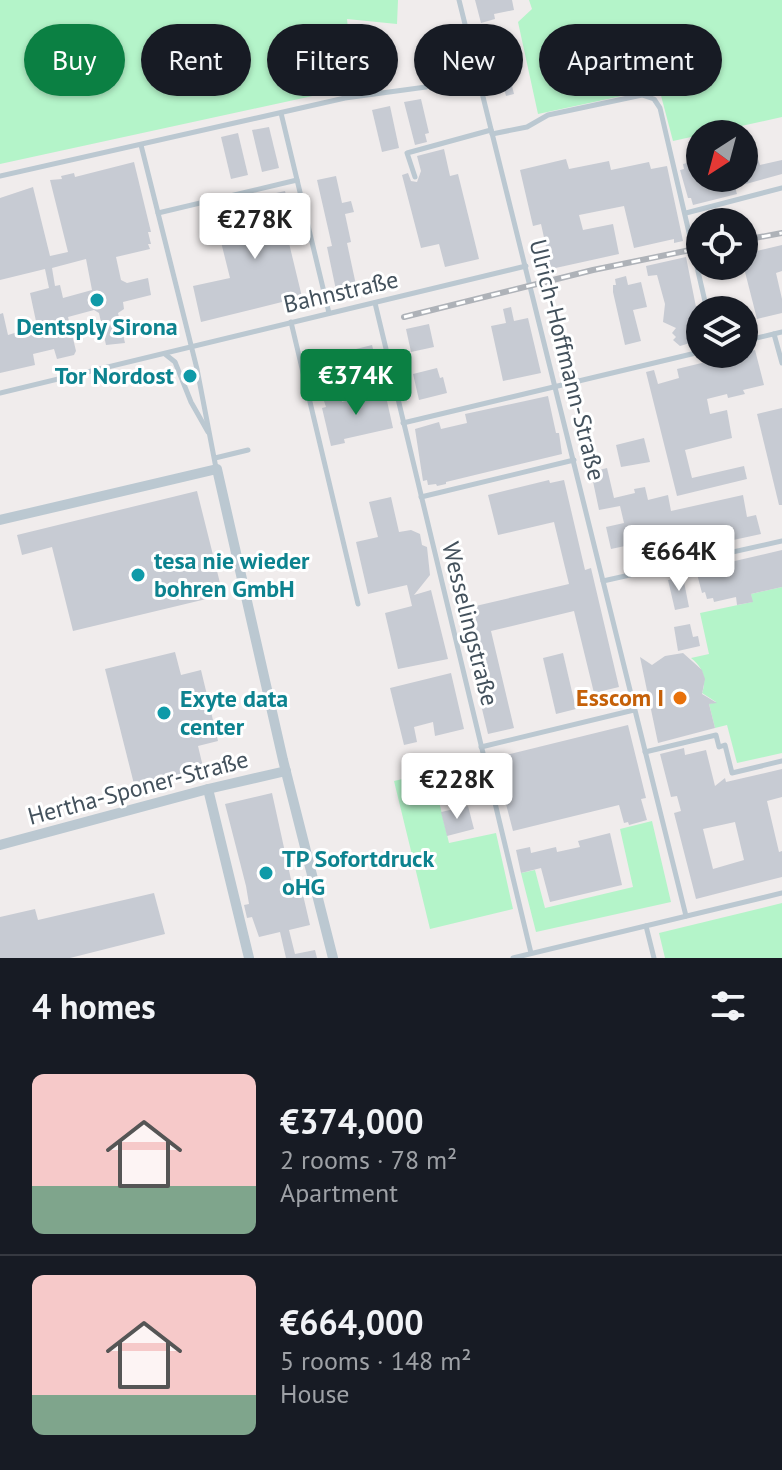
<!DOCTYPE html>
<meta charset="utf-8">
<style>
:root{--surface:#171b24;--page:#20242c;--text:#f1f3f6;--muted:#9ea1a6;--line:#363941;--accent:#0b8043}
body{margin:0;font-family:"PT Sans",sans-serif;background:var(--page);color:var(--text);height:100vh;display:flex;flex-direction:column;font-size:30px;white-space:nowrap}
*{box-sizing:border-box;margin:0}
p{font-size:26px;color:var(--muted)}
.icon{flex:none;width:44px;height:44px;fill:none;stroke:currentColor;stroke-width:2;stroke-linecap:round;stroke-linejoin:round}
.map{position:relative;height:958px;overflow:hidden}
.drawer{display:flex;flex-direction:column;background:var(--surface);flex:1}
.drawer>*{flex:none}
.guide{position:absolute;left:24px;top:24px;width:734px;height:72px;display:flex;gap:16px}
.needle{width:52px;rotate:216deg}
.fabs{position:absolute;left:686px;top:120px;display:grid;gap:16px}
.fabs a{display:grid;place-items:center;width:72px;height:72px;border-radius:50%;background:var(--surface);box-shadow:0 2px 6px #0004;font-size:40px}
.price{position:absolute;translate:-50% -68px;padding:0 18px;border-radius:8px;background:#fff;color:#222;font-size:26px;line-height:52px;filter:drop-shadow(0 2px 4px #0008)}
.price::after{content:'';position:absolute;left:50%;top:48px;width:24px;height:18px;margin-left:-12px;background:inherit;clip-path:polygon(0 0,100% 0,50% 100%)}
.price.selected{background:var(--accent);color:#fff}
ul{padding:0;list-style:none}
li{display:flex;align-items:center;gap:24px;height:200px;padding:0 32px}
li+li{border-top:2px solid var(--line)}
li span{display:grid;place-items:center;flex:none;width:224px;height:160px;border-radius:12px;color:#555}
li>.icon{margin-inline-start:auto}
span .icon{width:96px;height:96px;fill:#fffc;stroke-width:1}
li b{font-size:34px}
h2{display:flex;justify-content:space-between;align-items:center;height:96px;padding:0 32px;font-size:34px}
.pill{padding:0 28px;border-radius:36px;background:var(--surface);box-shadow:0 2px 6px #0004;font-size:28px;line-height:72px}
.pill.selected{background:var(--accent);color:#fff}
.map>svg:first-child{display:block}
</style>
<div class="map">
<svg width="782" height="958" viewBox="0 0 782 958">
<rect width="100%" height="100%" fill="#f0ecec"/>
<g fill="#b4f4c9">
<path d="M 0,0 L 398,0 L 397,24 L 347,19 L 354,87 L 0,164 Z"/>
<path d="M 529,0 L 782,0 L 782,117 L 673,141 L 659,88 L 538,114 L 518,22 L 532,9 Z"/>
<path d="M 782,587 L 782,753 L 737,763 L 727,725 L 715,728 L 709,704 L 716,702 L 702,693 C 707,679 703,667 691,658 L 709,654 L 700,613 L 752,602 L 751,594 Z"/>
<path d="M 432,772 L 449,843 L 496,833 L 513,909 L 430,929 L 394,781 Z"/>
<path d="M 652,821 L 671,902 L 536,932 L 521,873 L 535,870 L 545,908 L 633,887 L 620,829 Z"/>
<path d="M 782,903 L 782,958 L 665,958 L 659,933 Z"/>
</g>
<g fill="#c7cbd3" fill-rule="evenodd">
<path d="M 475,0 L 512,0 L 514,10 L 494,14 L 495,19 L 481,23 Z"/>
<path d="M 502,45 L 514,94 L 506,96 L 494,47 Z"/>
<path d="M 421,99 L 429,133 L 425,134 L 427,142 L 415,145 L 404,102 Z"/>
<path d="M 390,106 L 399,148 L 382,152 L 372,110 Z"/>
<path d="M 269,127 L 279,168 L 262,172 L 252,130 Z"/>
<path d="M 238,133 L 248,175 L 231,179 L 221,137 Z"/>
<path d="M 444,149 L 450,176 L 458,174 L 479,259 L 445,267 L 439,244 L 421,248 L 402,175 L 408,173 L 411,181 L 417,182 L 421,171 L 417,156 Z"/>
<path d="M 756,153 L 760,165 L 782,160 L 782,174 L 735,187 L 737,194 L 693,205 L 691,198 L 688,198 L 680,170 L 684,169 L 683,164 L 700,160 L 700,178 L 744,178 L 745,156 Z"/>
<path d="M 566,159 L 569,169 L 609,161 L 611,170 L 649,162 L 651,169 L 667,166 L 683,241 L 674,243 L 674,239 L 634,248 L 624,206 L 579,215 L 583,230 L 613,224 L 619,254 L 551,269 L 541,224 L 533,226 L 520,170 Z"/>
<path d="M 134,162 L 151,232 L 148,232 L 151,244 L 148,244 L 150,249 L 116,257 L 121,280 L 127,283 L 148,278 L 151,295 L 123,302 L 124,309 L 118,313 L 125,343 L 106,345 L 99,313 L 94,310 L 68,317 L 76,351 L 74,355 L 57,359 L 54,349 L 33,354 L 35,365 L 0,373 L 0,314 L 3,313 L 8,335 L 37,326 L 30,293 L 49,288 L 45,269 L 0,280 L 0,198 L 33,187 L 50,256 L 68,252 L 50,180 L 62,179 L 61,176 L 74,173 L 75,177 ZM 86,259 L 92,290 L 63,298 L 60,285 L 55,286 L 52,268 Z"/>
<path d="M 336,176 L 342,203 L 351,201 L 354,212 L 345,214 L 351,242 L 347,243 L 356,285 L 336,290 L 327,247 L 332,246 L 317,180 Z"/>
<path d="M 285,191 L 286,195 L 294,193 L 299,210 L 290,211 L 297,237 L 288,239 L 302,297 L 201,322 L 193,286 L 230,278 L 217,226 L 254,217 L 250,199 Z"/>
<path d="M 782,245 L 782,271 L 776,273 L 782,299 L 782,313 L 757,319 L 744,268 L 744,254 Z"/>
<path d="M 686,257 L 697,312 L 700,313 L 700,340 L 680,346 L 673,340 L 676,337 L 672,333 L 676,328 L 663,322 L 665,304 L 657,275 L 648,276 L 646,266 Z"/>
<path d="M 626,276 L 628,285 L 641,282 L 647,307 L 633,310 L 641,341 L 625,345 L 613,292 L 613,285 L 616,285 L 615,279 Z"/>
<path d="M 511,307 L 514,321 L 528,318 L 541,373 L 503,381 L 491,326 L 506,323 L 503,309 Z"/>
<path d="M 429,324 L 434,347 L 411,352 L 406,329 Z"/>
<path d="M 372,345 L 379,372 L 326,385 L 327,389 L 318,391 L 317,387 L 313,388 L 311,379 L 315,378 L 313,369 L 330,365 L 328,356 Z"/>
<path d="M 755,350 L 764,385 L 743,390 L 745,394 L 728,398 L 727,394 L 707,399 L 710,414 L 727,410 L 732,438 L 685,450 L 692,478 L 744,466 L 747,479 L 677,496 L 646,372 L 654,370 L 658,384 L 679,378 L 677,369 Z"/>
<path d="M 437,368 L 440,378 L 443,377 L 447,393 L 419,400 L 413,374 Z"/>
<path d="M 385,392 L 393,428 L 344,439 L 345,443 L 331,446 L 322,408 L 326,407 L 324,401 L 341,397 L 342,402 Z"/>
<path d="M 548,396 L 556,433 L 559,433 L 562,454 L 446,482 L 446,484 L 437,486 L 436,484 L 428,485 L 427,480 L 423,481 L 415,429 L 439,422 L 441,429 L 467,423 L 465,414 Z"/>
<path d="M 782,408 L 782,505 L 779,505 L 757,414 Z"/>
<path d="M 644,438 L 650,462 L 621,467 L 616,445 Z"/>
<path d="M 607,468 L 614,498 L 635,493 L 634,489 L 645,487 L 648,500 L 668,495 L 671,511 L 743,495 L 747,517 L 756,515 L 761,534 L 701,547 L 698,534 L 669,538 L 669,541 L 640,547 L 639,543 L 611,549 L 606,527 L 624,523 L 620,506 L 599,510 L 591,472 Z"/>
<path d="M 549,480 L 550,483 L 564,480 L 585,570 L 591,568 L 619,687 L 594,693 L 574,611 L 491,631 L 514,728 L 488,734 L 466,642 L 474,640 L 467,608 L 569,584 L 554,522 L 498,535 L 488,495 Z"/>
<path d="M 197,491 L 223,595 L 73,631 L 52,547 L 22,555 L 17,535 Z"/>
<path d="M 391,497 L 399,532 L 411,530 L 420,534 L 422,545 L 427,547 L 430,575 L 414,595 L 431,590 L 448,659 L 398,669 L 385,613 L 412,606 L 407,585 L 368,594 L 356,542 L 378,537 L 369,502 Z"/>
<path d="M 782,550 L 782,587 L 751,594 L 753,602 L 737,605 L 736,597 L 714,602 L 713,598 L 707,599 L 705,592 L 702,593 L 696,570 Z"/>
<path d="M 683,577 L 689,607 L 675,610 L 668,580 Z"/>
<path d="M 690,624 L 693,637 L 698,636 L 700,646 L 678,651 L 674,627 Z"/>
<path d="M 175,652 L 181,675 L 201,670 L 218,741 L 198,746 L 204,771 L 135,788 L 105,669 Z"/>
<path d="M 563,653 L 576,709 L 556,714 L 543,658 Z"/>
<path d="M 683,653 L 702,670 L 705,679 L 702,694 L 717,703 L 709,704 L 715,728 L 658,743 L 640,657 L 652,665 L 665,656 Z"/>
<path d="M 451,673 L 464,729 L 435,736 L 433,722 L 414,727 L 417,742 L 404,745 L 390,688 Z"/>
<path d="M 628,725 L 646,798 L 641,799 L 647,820 L 629,825 L 628,822 L 624,823 L 619,805 L 513,831 L 494,758 Z"/>
<path d="M 684,748 L 685,755 L 706,750 L 715,786 L 725,778 L 726,782 L 782,769 L 782,797 L 767,801 L 779,852 L 782,851 L 782,877 L 696,899 L 674,813 L 681,811 L 677,796 L 671,797 L 660,754 ZM 735,822 L 744,860 L 713,869 L 703,829 Z"/>
<path d="M 272,793 L 292,884 L 300,882 L 310,925 L 289,930 L 295,954 L 315,950 L 317,958 L 286,958 L 280,932 L 259,937 L 252,917 L 247,918 L 244,905 L 249,904 L 246,886 L 225,804 Z"/>
<path d="M 468,806 L 474,829 L 447,836 L 441,812 Z"/>
<path d="M 610,833 L 622,885 L 550,902 L 541,868 L 521,873 L 516,850 L 530,847 L 531,853 L 556,847 L 557,852 L 580,847 L 578,841 Z"/>
<path d="M 154,893 L 165,934 L 70,958 L 0,958 L 0,917 L 35,909 L 38,920 Z"/>
</g>
<g fill="none" stroke-linecap="round" stroke-linejoin="round">
<g stroke="#bbc8d1" stroke-width="5">
<path d="M 459,0 L 686,916"/>
<path d="M 281,113 L 329,313"/>
<path d="M 492,134 L 527,127 L 548,115 L 642,95 L 654,99 L 660,108 L 707,310"/>
<path d="M 141,145 L 197,369 L 216,468"/>
<path d="M 0,176 L 345,98 L 426,87 L 448,76 L 471,54"/>
<path d="M 415,177 L 407,153 L 491,130"/>
<path d="M 158,213 L 297,180"/>
<path d="M 686,213 L 782,188"/>
<path d="M 375,303 L 531,953"/>
<path d="M 291,322 L 358,604"/>
<path d="M 774,334 L 782,363"/>
<path d="M 744,341 L 782,332"/>
<path d="M 165,354 L 175,362 L 191,402 L 208,432"/>
<path d="M 0,393 L 526,266"/>
<path d="M 403,423 L 700,352"/>
<path d="M 215,458 L 248,450"/>
<path d="M 421,497 L 574,460"/>
<path d="M 603,581 L 782,541"/>
<path d="M 481,747 L 634,710"/>
<path d="M 645,752 L 716,735 L 719,747 L 725,745 L 732,773 L 782,761"/>
<path d="M 646,926 L 654,958"/>
<path d="M 513,958 L 782,893"/>
</g>
<g stroke="#bbc8d1" stroke-width="10">
<path d="M 0,520 L 217,469 L 283,760 L 333,958"/>
<path d="M 208,789 L 249,958"/>
<path d="M 0,845 L 208,789 L 286,771"/>
</g>
<defs>
<g id="rail">
<path d="M 744,240 L 782,233"/>
<path d="M 404,317 L 593,270 L 700,248"/>
</g>
</defs>
<use href="#rail" stroke="#aeb2b8" stroke-width="6"/>
<use href="#rail" stroke="#fff" stroke-width="3" stroke-dasharray="9" stroke-linecap="butt"/>
</g>
<g fill="#0f9aa8" stroke="#fff" stroke-width="3">
<circle cx="97" cy="300" r="8"/>
<circle cx="190" cy="376" r="8"/>
<circle cx="138" cy="575" r="8"/>
<circle cx="164" cy="713" r="8"/>
<circle cx="266" cy="873" r="8"/>
</g>
<circle fill="#e8710a" stroke="#fff" stroke-width="3" cx="680" cy="698" r="8"/>
<g text-anchor="middle" stroke-width="6" stroke-linejoin="round" paint-order="stroke">
<g font-size="24" fill="#43515c" stroke="#fff">
<text transform="translate(341 292) rotate(-13)" y="8">Bahnstraße</text>
<text transform="translate(567 360) rotate(76)" y="8">Ulrich-Hoffmann-Straße</text>
<text transform="translate(470 624) rotate(76)" y="8">Wesselingstraße</text>
<text transform="translate(138 788) rotate(-15)" y="8">Hertha-Sponer-Straße</text>
</g>
<g font-size="24" font-weight="bold" fill="#0d838f" stroke="#fff" text-anchor="start">
<text x="97" y="335" text-anchor="middle">Dentsply Sirona</text>
<text x="174" y="384" text-anchor="end">Tor Nordost</text>
<text x="154" y="569">tesa nie wieder<tspan x="154" dy="28">bohren GmbH</tspan></text>
<text x="180" y="707">Exyte data<tspan x="180" dy="28">center</tspan></text>
<text x="282" y="867">TP Sofortdruck<tspan x="282" dy="28">oHG</tspan></text>
</g>
<g font-size="24" font-weight="bold" fill="#c56008" stroke="#fff" text-anchor="end">
<text x="664" y="706">Esscom I</text>
</g>
</g>
</svg>
<div class="fabs">
<a><svg class="needle" viewBox="-14 -14 28 28"><path d="M0-13l5 13h-10z" fill="#e53935"/><path d="M0 13l5-13h-10z" fill="#9ea1a6"/></svg></a>
<a><svg class="icon" aria-label="locate" viewBox="0 0 24 24"><circle cx="12" cy="12" r="6"/><path d="M12 2v4M12 18v4M2 12h4M18 12h4"/></svg></a>
<a><svg class="icon" aria-label="layers" viewBox="0 0 24 24"><path d="M12 4l9 5-9 5-9-5zM3 14l9 5 9-5"/></svg></a>
</div>
<b class="price" style="left:255px;top:261px">€278K</b>
<b class="price selected" style="left:356px;top:417px">€374K</b>
<b class="price" style="left:679px;top:593px">€664K</b>
<b class="price" style="left:457px;top:821px">€228K</b>
<div class="guide">
<a class="pill selected">Buy</a>
<a class="pill">Rent</a>
<a class="pill">Filters</a>
<a class="pill">New</a>
<a class="pill">Apartment</a>
</div>
</div>
<section class="drawer">
<h2>4 homes<svg class="icon" aria-label="filters" viewBox="0 0 24 24"><path d="M4 7h16M4 17h16"/><circle cx="9" cy="7" r="2"/><circle cx="15" cy="17" r="2"/></svg></h2>
<ul>
<li><span style="background:linear-gradient(#f6c9c9 70%,#7fa58c 0)"><svg class="icon" aria-label="home" viewBox="0 0 24 24"><path d="M3 11l9-7 9 7M6 9v11h12V9"/></svg></span><div><b>€374,000</b><p>2 rooms · 78 m²</p><p>Apartment</p></div></li>
<li><span style="background:linear-gradient(#f6c9c9 75%,#7fa58c 0)"><svg class="icon" aria-label="home" viewBox="0 0 24 24"><path d="M3 11l9-7 9 7M6 9v11h12V9"/></svg></span><div><b>€664,000</b><p>5 rooms · 148 m²</p><p>House</p></div></li>
</ul>
</section>
